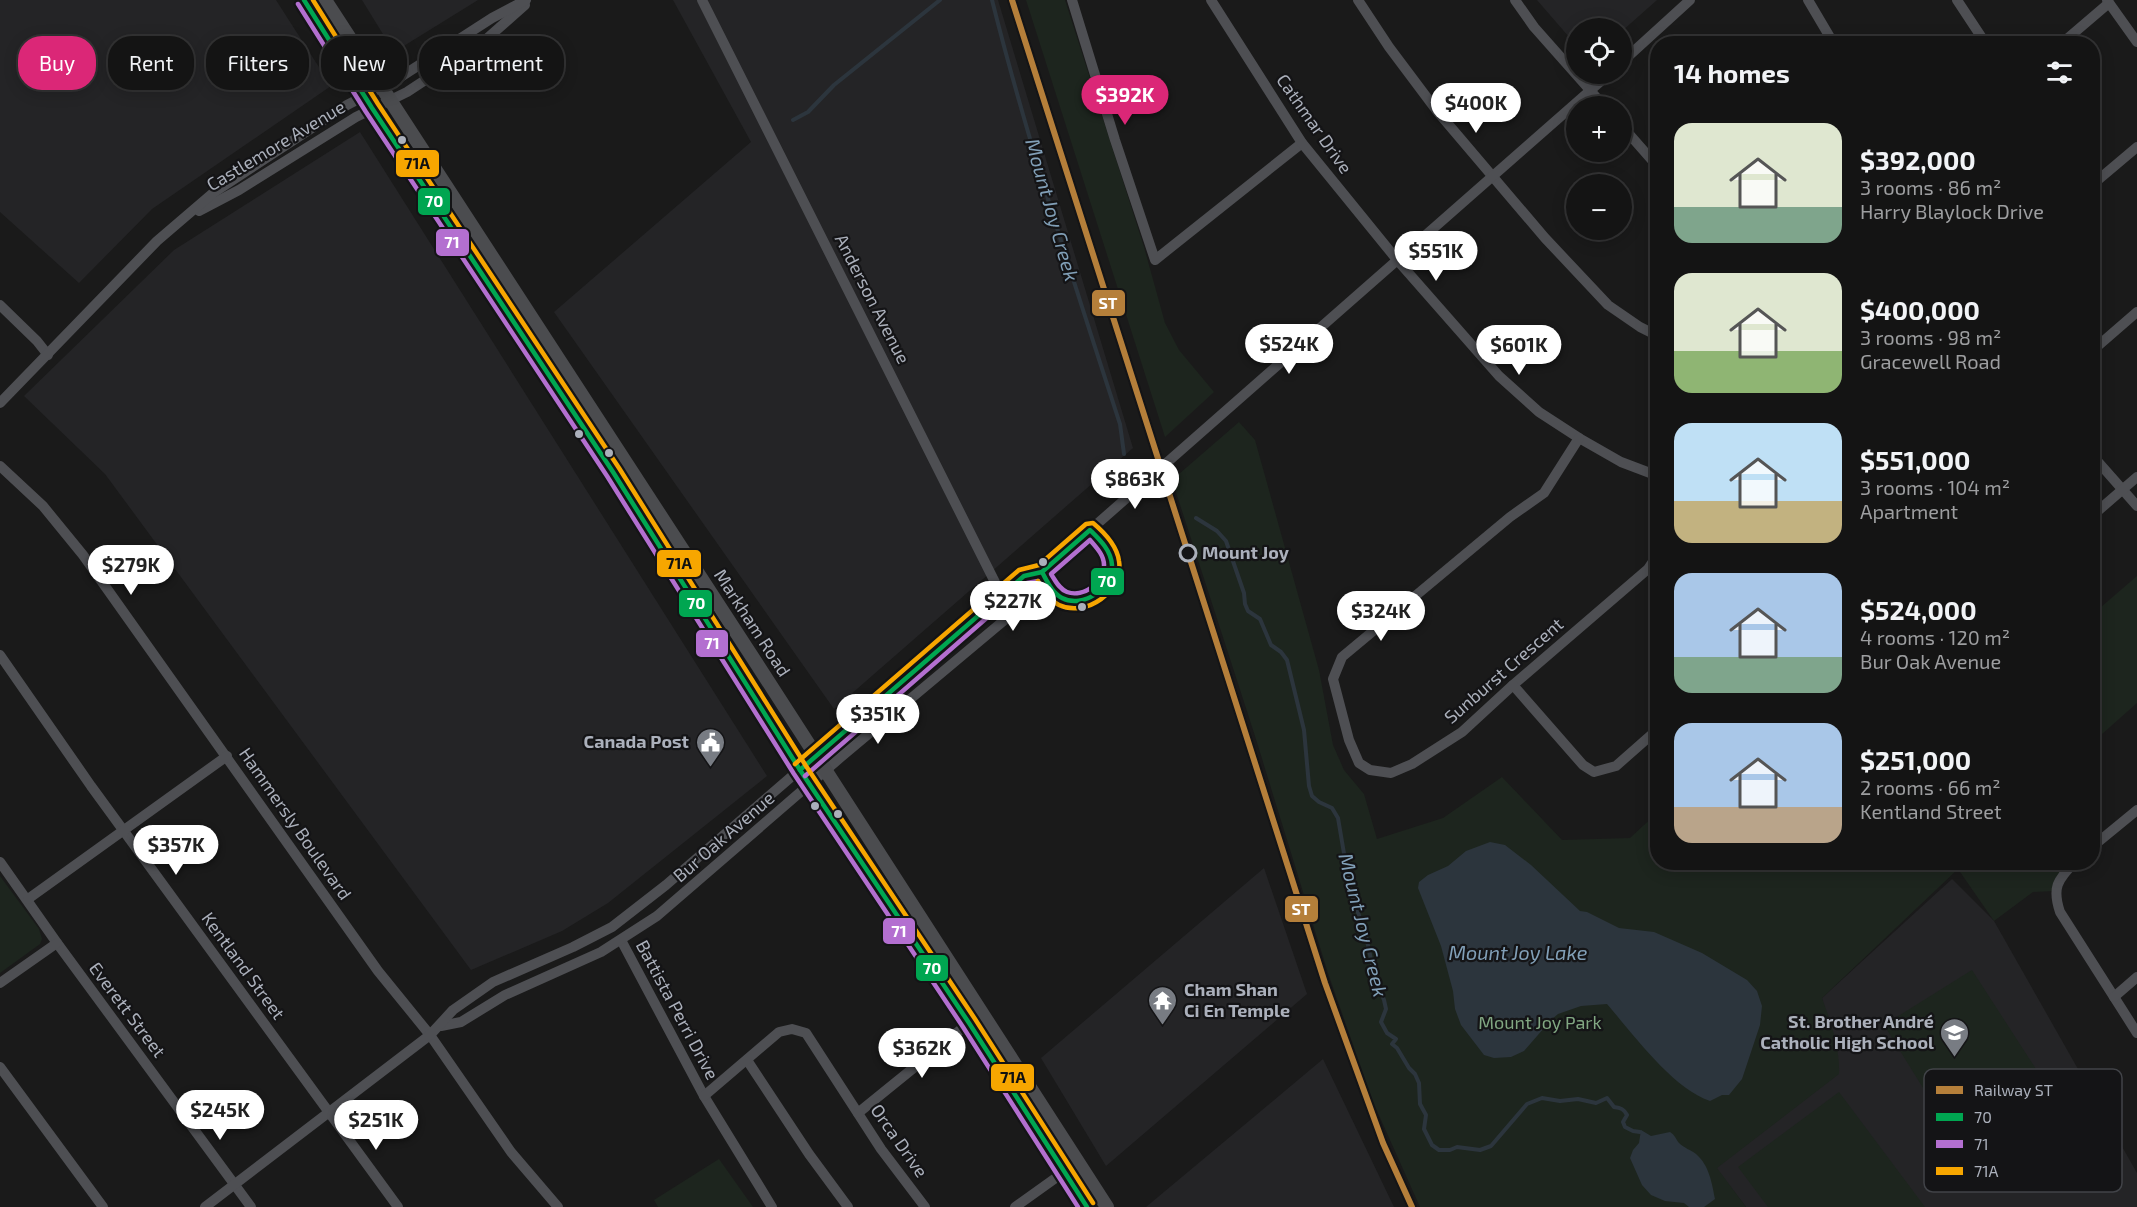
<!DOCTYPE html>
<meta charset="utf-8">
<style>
:root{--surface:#141414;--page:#1d1d1d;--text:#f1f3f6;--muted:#9d9ea0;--line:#333334;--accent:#db2777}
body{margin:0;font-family:"Exo 2",sans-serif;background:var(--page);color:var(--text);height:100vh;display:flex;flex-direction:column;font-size:22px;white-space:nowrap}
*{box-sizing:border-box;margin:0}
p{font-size:20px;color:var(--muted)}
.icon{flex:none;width:33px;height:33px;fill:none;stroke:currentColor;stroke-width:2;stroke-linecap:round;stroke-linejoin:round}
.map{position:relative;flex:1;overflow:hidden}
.sheet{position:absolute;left:1650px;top:36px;width:450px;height:834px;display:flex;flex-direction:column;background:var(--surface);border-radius:24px;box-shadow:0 3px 15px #0003,0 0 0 2px var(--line)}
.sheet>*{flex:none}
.hud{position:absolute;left:18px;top:36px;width:570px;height:54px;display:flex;gap:12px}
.fabs{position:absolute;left:1566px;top:18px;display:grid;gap:12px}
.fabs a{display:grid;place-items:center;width:66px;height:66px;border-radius:50%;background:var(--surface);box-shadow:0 3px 15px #0003,0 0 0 2px var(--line);font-size:30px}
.price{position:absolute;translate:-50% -51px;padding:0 14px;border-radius:21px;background:#fff;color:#222;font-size:20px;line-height:39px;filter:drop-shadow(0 2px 3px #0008)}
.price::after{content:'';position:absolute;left:50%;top:36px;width:18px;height:14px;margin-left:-9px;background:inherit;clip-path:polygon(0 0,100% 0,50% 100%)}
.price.current{background:var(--accent);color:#fff}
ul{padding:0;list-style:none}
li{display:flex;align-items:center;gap:18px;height:150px;padding:0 24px}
li span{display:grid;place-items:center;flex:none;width:168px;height:120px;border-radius:18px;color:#555}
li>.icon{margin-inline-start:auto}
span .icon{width:72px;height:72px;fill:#fffc;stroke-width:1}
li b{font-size:26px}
h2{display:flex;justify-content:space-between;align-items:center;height:72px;padding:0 24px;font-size:26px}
.tag{padding:0 21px;border-radius:24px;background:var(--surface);box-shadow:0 3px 15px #0003,0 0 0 2px var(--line);font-size:21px;line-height:54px}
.tag.current{background:var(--accent);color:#fff}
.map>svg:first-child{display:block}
</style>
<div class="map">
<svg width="2137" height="1207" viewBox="0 0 2137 1207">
<rect width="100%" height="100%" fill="#1a1a1a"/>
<g fill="#242426">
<path d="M 0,0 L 276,0 L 331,86 L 152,209 L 79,283 L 0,212 Z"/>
<path d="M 362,0 L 478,0 L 394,52 Z"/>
<path d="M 673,0 L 998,0 L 1133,448 L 834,709 L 554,312 L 751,142 Z"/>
<path d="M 1537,0 L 1657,0 L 1622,31 L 1622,28 L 1576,28 L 1576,45 Z"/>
<path d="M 360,132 L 767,776 L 608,903 L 562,931 L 471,970 L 105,474 L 24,396 L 174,250 Z"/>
<path d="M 1264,868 L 1307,994 L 1106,1166 L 1041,1058 Z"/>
<path d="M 1952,879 L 1994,921 L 2137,1173 L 2137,1207 L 1746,1207 L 1716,1168 L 1838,1074 L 1822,998 Z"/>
<path d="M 1323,1059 L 1394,1207 L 1146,1207 L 1249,1121 Z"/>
</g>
<g fill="#1d251e">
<path d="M 1026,0 L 1065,0 L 1144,247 L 1165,323 L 1179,350 L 1214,392 L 1165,437 Z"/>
<path d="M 1239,422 L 1255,440 L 1319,670 L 1333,745 L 1344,770 L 1364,794 L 1377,839 L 1443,818 L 1502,777 L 1562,840 L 1630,838 L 1657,813 L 1658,862 L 2057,862 L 2065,871 L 2055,891 L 2033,892 L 1994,921 L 1958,869 L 1822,998 C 1831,1023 1840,1047 1839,1074 L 1717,1168 L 1746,1207 L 1420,1207 L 1373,1102 L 1328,973 L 1255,736 L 1172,480 Z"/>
<path d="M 2137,576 L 2137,703 L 2093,742 L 2093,614 Z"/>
<path d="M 0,876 L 39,929 L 42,939 L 40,944 L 0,973 Z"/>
<path d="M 1972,970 L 2067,1117 L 1977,1175 L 1884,1025 Z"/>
<path d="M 1839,1092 L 1925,1207 L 1768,1207 L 1738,1167 Z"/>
<path d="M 719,1159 L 753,1207 L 658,1207 L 654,1200 Z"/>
</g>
<g fill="#2c353d">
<path d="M 1490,842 L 1505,845 L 1531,865 L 1580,911 L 1587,912 L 1619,928 L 1654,932 L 1702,953 L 1747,980 L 1757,991 L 1762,1006 L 1760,1025 L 1742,1079 L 1729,1095 L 1722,1095 L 1710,1101 C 1672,1088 1633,1034 1607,1004 L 1581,1006 L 1558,1014 L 1551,1020 L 1524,1051 L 1511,1057 L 1494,1058 L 1484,1055 L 1461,1025 L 1455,1009 L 1453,991 L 1441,946 L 1418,888 L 1419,882 L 1428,875 L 1448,866 L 1466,851 Z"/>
<path d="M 1641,1130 L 1651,1136 L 1670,1132 C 1675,1135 1675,1138 1679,1143 C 1684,1148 1691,1150 1696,1154 C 1709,1165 1712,1183 1715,1199 L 1704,1207 L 1689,1207 L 1684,1203 L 1665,1201 L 1651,1195 L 1642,1185 L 1630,1158 L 1633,1150 L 1639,1143 Z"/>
</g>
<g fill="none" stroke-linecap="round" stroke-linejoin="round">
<g stroke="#2c353d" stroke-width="4">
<path d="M 992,0 C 1028,143 1074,283 1120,424 L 1124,454"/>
<path d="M 793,120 L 808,112 L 834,85 L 940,0"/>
<path d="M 1196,518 L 1217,531 L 1226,541 L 1244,593 L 1245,604 L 1248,611 L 1260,619 L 1271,645 L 1281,652 L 1287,660 L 1304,730 L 1309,786 L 1312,796 L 1319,802 L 1332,808 L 1338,818 L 1350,889 L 1366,936 L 1375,978 L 1384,1000 L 1386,1009 L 1381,1022 L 1387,1033 L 1396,1039 L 1392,1044 L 1397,1048 L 1409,1068 L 1415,1074 L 1419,1083 L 1420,1104 L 1426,1115 L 1424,1129 L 1432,1145 L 1439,1150 L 1450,1150 L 1457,1147 L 1480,1150 L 1491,1146 L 1527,1104 L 1542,1098 L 1560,1101 L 1578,1099 L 1596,1103 L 1607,1098 L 1614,1107 C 1621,1108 1624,1109 1627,1115 L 1623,1122 L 1625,1127 L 1633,1131 L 1640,1132"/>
</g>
<g stroke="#4e4f53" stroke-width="10">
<path d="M 702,0 L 1011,614"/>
<path d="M 1072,0 L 1115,140 L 1155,260 L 1302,143"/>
<path d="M 1211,0 L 1302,143 L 1398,261 L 1499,376 L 1539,412 L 1579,438 L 1621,462 L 1658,476"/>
<path d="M 1358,0 L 1389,47 L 1437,111 L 1545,238 L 1608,305 L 1640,327 L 1658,336"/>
<path d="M 1515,0 L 1534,27 L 1604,106"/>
<path d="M 1808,0 L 1834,44"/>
<path d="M 1957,0 L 1986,44"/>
<path d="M 2107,0 L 2137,42"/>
<path d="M 2061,44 L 2109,3"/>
<path d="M 1622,62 L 1690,0"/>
<path d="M 1622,126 L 1658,167"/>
<path d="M 2092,185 L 2137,147"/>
<path d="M 199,211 L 239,190 L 356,117 L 407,92 L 483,42 L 525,5"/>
<path d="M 0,305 L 37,341 L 48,355"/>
<path d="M 2092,351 L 2137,312"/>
<path d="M 0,403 L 157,241 L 213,193 L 347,105 L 399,78 L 492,18 L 526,0"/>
<path d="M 1579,438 L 1544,493 L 1510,517 L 1342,657 L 1333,679 L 1349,740 L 1359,763 L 1370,770 L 1391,773 L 1412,764 L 1462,732 L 1513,685 L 1648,569 L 1658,554"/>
<path d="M 2092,455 L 2137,506"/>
<path d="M 0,466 L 43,506 L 83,555 L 378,971 L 430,1035 L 511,1152 L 558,1207"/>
<path d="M 2092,516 L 2137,477"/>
<path d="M 0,655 L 91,786 L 398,1207"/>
<path d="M 1513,685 L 1583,765 L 1594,772 L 1616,766 L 1658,729"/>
<path d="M 2092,847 L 2137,810"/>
<path d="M 0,862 L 57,943 L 251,1207"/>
<path d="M 2075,862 C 2057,880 2052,888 2060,912 L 2137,1033"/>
<path d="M 28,899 L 227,756"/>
<path d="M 621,940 L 704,1096 L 772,1207"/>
<path d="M 0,983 L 57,943"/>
<path d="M 2114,997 L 2137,977"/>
<path d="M 441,1026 L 461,1022 L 505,995 L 601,952 L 657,916 L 841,757 L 1038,592 L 1042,572"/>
<path d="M 747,1060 L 809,1154 L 848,1207"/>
<path d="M 0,1067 L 103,1207"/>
<path d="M 704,1096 L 779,1032 L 792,1029 L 806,1033 L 881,1149 L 925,1207"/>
<path d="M 858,1113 L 969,1023"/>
<path d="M 205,1207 L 430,1035 L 453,1010 L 493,982 L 573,947 L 612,927 L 666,885 L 1024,576 L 1042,572 L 1064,553 L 1609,74"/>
<path d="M 1015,1207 L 1078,1162"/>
</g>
<g stroke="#4b4c4f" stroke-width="14">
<path d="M 304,0 L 372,108 L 613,472 L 800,770 L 969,1023 L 1087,1207"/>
<path d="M 325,0 C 586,402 849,803 1107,1207"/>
</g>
<defs>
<g id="bus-1">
<path d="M 304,0 L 372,108 L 613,472 L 800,770 L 969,1023 L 1087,1207"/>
<path d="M 1090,530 C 1099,539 1111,550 1112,565 C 1113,588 1083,609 1062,598 C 1052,593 1047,581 1042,572 Z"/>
<path d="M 800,770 L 1024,576 L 1042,572"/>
</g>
<g id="bus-2">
<path d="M 298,4 L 366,112 L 607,476 L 794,774 L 963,1027 L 1078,1207"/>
<path d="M 1090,540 C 1096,547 1104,555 1104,565 C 1106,582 1083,598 1067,592 C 1059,589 1055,580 1051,574 Z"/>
<path d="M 805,776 L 1027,583 L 1038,581"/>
</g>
<g id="bus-3">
<path d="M 313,0 L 378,104 L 619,468 L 806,766 L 975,1019 L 1093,1203"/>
<path d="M 795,764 L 1019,570 L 1039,565 L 1086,524 L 1093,523 C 1105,533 1117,546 1119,561 C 1124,591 1086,618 1059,605 C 1049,600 1043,590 1038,581"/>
</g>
</defs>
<use href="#bus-1" stroke="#141416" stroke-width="9"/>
<use href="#bus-2" stroke="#141416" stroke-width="9"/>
<use href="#bus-3" stroke="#141416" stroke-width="9"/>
<use href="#bus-1" stroke="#00a651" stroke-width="4.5"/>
<use href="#bus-2" stroke="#b36fd0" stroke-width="4.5"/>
<use href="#bus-3" stroke="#f7a600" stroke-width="4.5"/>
<defs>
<path id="rail-1" d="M 1012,0 L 1325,983 L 1383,1143 L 1412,1207"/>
</defs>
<use href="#rail-1" stroke="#141416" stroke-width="10"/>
<use href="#rail-1" stroke="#b57f3a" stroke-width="6"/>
</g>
<defs>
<symbol id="civic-pin" viewBox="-11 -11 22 30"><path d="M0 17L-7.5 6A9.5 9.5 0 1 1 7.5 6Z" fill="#787c83" stroke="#141416"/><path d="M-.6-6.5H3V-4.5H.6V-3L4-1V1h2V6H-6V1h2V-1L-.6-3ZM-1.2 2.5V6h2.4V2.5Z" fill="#fff"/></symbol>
<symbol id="temple-pin" viewBox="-11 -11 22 30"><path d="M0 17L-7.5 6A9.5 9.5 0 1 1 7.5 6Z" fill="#787c83" stroke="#141416"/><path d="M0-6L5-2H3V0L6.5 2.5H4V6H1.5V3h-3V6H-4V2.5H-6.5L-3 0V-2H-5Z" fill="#fff"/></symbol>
<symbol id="school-pin" viewBox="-11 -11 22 30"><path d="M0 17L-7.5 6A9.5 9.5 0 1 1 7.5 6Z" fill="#787c83" stroke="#141416"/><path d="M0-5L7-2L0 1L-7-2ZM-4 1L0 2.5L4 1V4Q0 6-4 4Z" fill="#fff"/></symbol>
</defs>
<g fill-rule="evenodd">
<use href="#civic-pin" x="694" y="726" width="33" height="45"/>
<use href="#temple-pin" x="1146" y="984" width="33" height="45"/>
<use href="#school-pin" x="1938" y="1016" width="33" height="45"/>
</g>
<g fill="#abb0bb" stroke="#141416" stroke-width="2">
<circle cx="402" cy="140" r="5"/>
<circle cx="579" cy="434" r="5"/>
<circle cx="609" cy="453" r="5"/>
<circle cx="1043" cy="562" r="5"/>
<circle cx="1082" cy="607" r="5"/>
<circle cx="815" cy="806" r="5"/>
<circle cx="838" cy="814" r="5"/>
</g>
<circle fill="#141416" stroke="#abb0bb" stroke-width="3" cx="1188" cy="553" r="8"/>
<g text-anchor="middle" stroke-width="4.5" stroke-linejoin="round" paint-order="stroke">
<g font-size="18" fill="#abb0bb" stroke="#141416">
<text transform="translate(1314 124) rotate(55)" y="6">Cathmar Drive</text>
<text transform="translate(276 146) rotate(-31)" y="6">Castlemore Avenue</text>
<text transform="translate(872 299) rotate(63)" y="6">Anderson Avenue</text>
<text transform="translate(752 623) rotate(57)" y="6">Markham Road</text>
<text transform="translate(1504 671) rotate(-41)" y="6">Sunburst Crescent</text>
<text transform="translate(295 824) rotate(55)" y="6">Hammersly Boulevard</text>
<text transform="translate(724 837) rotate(-41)" y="6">Bur Oak Avenue</text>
<text transform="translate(243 966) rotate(54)" y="6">Kentland Street</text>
<text transform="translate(127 1010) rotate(53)" y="6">Everett Street</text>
<text transform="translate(677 1010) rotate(62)" y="6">Battista Perri Drive</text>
<text transform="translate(899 1141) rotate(55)" y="6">Orca Drive</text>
</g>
<g font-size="18" font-weight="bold" fill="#abb0bb" stroke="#141416" text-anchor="start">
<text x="1202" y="559">Mount Joy</text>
</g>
<g font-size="18" font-weight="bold" fill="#abb0bb" stroke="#141416" text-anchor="end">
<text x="689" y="748">Canada Post</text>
<text x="1184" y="996" text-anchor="start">Cham Shan<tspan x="1184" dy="21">Ci En Temple</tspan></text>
<text x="1934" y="1028">St. Brother André<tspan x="1934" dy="21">Catholic High School</tspan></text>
</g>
<g font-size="18" fill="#81a782" stroke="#141416">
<text x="1540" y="1029">Mount Joy Park</text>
</g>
<g font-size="20" font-style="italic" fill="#819fb7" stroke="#141416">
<text transform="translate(1052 210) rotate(74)" y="7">Mount Joy Creek</text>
<text transform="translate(1363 925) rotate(76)" y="7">Mount Joy Creek</text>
<text x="1518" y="960">Mount Joy Lake</text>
</g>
</g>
<rect x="1924" y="1069" width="198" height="123" rx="9" fill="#141416" stroke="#414348" stroke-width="1.5"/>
<rect x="1936" y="1086" width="27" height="8" fill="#b57f3a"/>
<rect x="1936" y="1113" width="27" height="8" fill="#00a651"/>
<rect x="1936" y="1140" width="27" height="8" fill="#b36fd0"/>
<rect x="1936" y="1167" width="27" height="8" fill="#f7a600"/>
<g font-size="16" fill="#abb0bb">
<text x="1974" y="1096">Railway ST</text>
<text x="1974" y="1123">70</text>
<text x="1974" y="1150">71</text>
<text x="1974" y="1177">71A</text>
</g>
<g stroke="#141416" stroke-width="2">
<rect x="395" y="149" width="45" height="29" rx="6" fill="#f7a600"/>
<rect x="417" y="187" width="34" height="29" rx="6" fill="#00a651"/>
<rect x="435" y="228" width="35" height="29" rx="6" fill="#b36fd0"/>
<rect x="1091" y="289" width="35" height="28" rx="6" fill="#b57f3a"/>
<rect x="656" y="549" width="46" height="29" rx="6" fill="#f7a600"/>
<rect x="1090" y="567" width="35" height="29" rx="6" fill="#00a651"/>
<rect x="678" y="589" width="35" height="29" rx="6" fill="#00a651"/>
<rect x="695" y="629" width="34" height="29" rx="6" fill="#b36fd0"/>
<rect x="1284" y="895" width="35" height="28" rx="6" fill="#b57f3a"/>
<rect x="882" y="917" width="34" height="28" rx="6" fill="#b36fd0"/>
<rect x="915" y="954" width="34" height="28" rx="6" fill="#00a651"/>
<rect x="990" y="1063" width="45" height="29" rx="6" fill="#f7a600"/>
</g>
<g font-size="16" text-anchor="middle" font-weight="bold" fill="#fff">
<text x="434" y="207">70</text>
<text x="452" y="248">71</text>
<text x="1108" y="309">ST</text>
<text x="1107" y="587">70</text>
<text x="696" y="609">70</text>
<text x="712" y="649">71</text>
<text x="1301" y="915">ST</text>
<text x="899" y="937">71</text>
<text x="932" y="974">70</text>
</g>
<g font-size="16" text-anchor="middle" font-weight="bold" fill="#111">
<text x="417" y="169">71A</text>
<text x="679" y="569">71A</text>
<text x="1013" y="1083">71A</text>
</g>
</svg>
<div class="fabs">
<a><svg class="icon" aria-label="locate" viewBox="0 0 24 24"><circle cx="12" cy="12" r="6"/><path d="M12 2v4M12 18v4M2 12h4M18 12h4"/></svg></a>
<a>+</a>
<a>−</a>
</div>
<b class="price current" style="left:1125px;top:126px">$392K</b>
<b class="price" style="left:1476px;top:134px">$400K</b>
<b class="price" style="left:1436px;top:282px">$551K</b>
<b class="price" style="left:1289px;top:375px">$524K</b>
<b class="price" style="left:1519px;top:376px">$601K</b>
<b class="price" style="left:1135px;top:510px">$863K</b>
<b class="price" style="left:131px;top:596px">$279K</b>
<b class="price" style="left:1013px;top:632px">$227K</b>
<b class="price" style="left:1381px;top:642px">$324K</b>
<b class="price" style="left:878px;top:745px">$351K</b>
<b class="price" style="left:176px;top:876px">$357K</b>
<b class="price" style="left:922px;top:1079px">$362K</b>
<b class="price" style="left:220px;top:1141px">$245K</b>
<b class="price" style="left:376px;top:1151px">$251K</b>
<div class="hud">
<a class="tag current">Buy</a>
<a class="tag">Rent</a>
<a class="tag">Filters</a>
<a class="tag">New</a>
<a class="tag">Apartment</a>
</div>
<section class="sheet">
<h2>14 homes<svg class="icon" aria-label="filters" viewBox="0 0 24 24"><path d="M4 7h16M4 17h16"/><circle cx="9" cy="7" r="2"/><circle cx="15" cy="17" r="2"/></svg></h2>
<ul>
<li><span style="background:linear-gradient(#dfe7d0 70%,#7fa58c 0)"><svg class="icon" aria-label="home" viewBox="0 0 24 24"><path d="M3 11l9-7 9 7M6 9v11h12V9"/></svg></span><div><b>$392,000</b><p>3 rooms · 86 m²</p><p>Harry Blaylock Drive</p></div></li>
<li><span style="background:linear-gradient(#dfe7d0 65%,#8fb573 0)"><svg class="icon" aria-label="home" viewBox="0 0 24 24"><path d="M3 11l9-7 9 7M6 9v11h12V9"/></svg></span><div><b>$400,000</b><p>3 rooms · 98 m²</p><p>Gracewell Road</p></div></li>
<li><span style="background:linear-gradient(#bfe0f5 65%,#c2b280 0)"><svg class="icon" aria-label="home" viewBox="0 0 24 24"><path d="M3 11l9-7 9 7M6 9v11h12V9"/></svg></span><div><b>$551,000</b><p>3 rooms · 104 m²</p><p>Apartment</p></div></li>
<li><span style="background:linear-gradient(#a9c7e8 70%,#7fa58c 0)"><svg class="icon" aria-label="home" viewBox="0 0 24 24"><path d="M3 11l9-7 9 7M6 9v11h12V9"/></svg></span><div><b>$524,000</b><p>4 rooms · 120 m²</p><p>Bur Oak Avenue</p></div></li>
<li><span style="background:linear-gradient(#a9c7e8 70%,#b9a48a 0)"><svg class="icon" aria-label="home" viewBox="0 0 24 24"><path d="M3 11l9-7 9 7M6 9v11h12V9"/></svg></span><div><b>$251,000</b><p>2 rooms · 66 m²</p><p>Kentland Street</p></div></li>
</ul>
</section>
</div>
